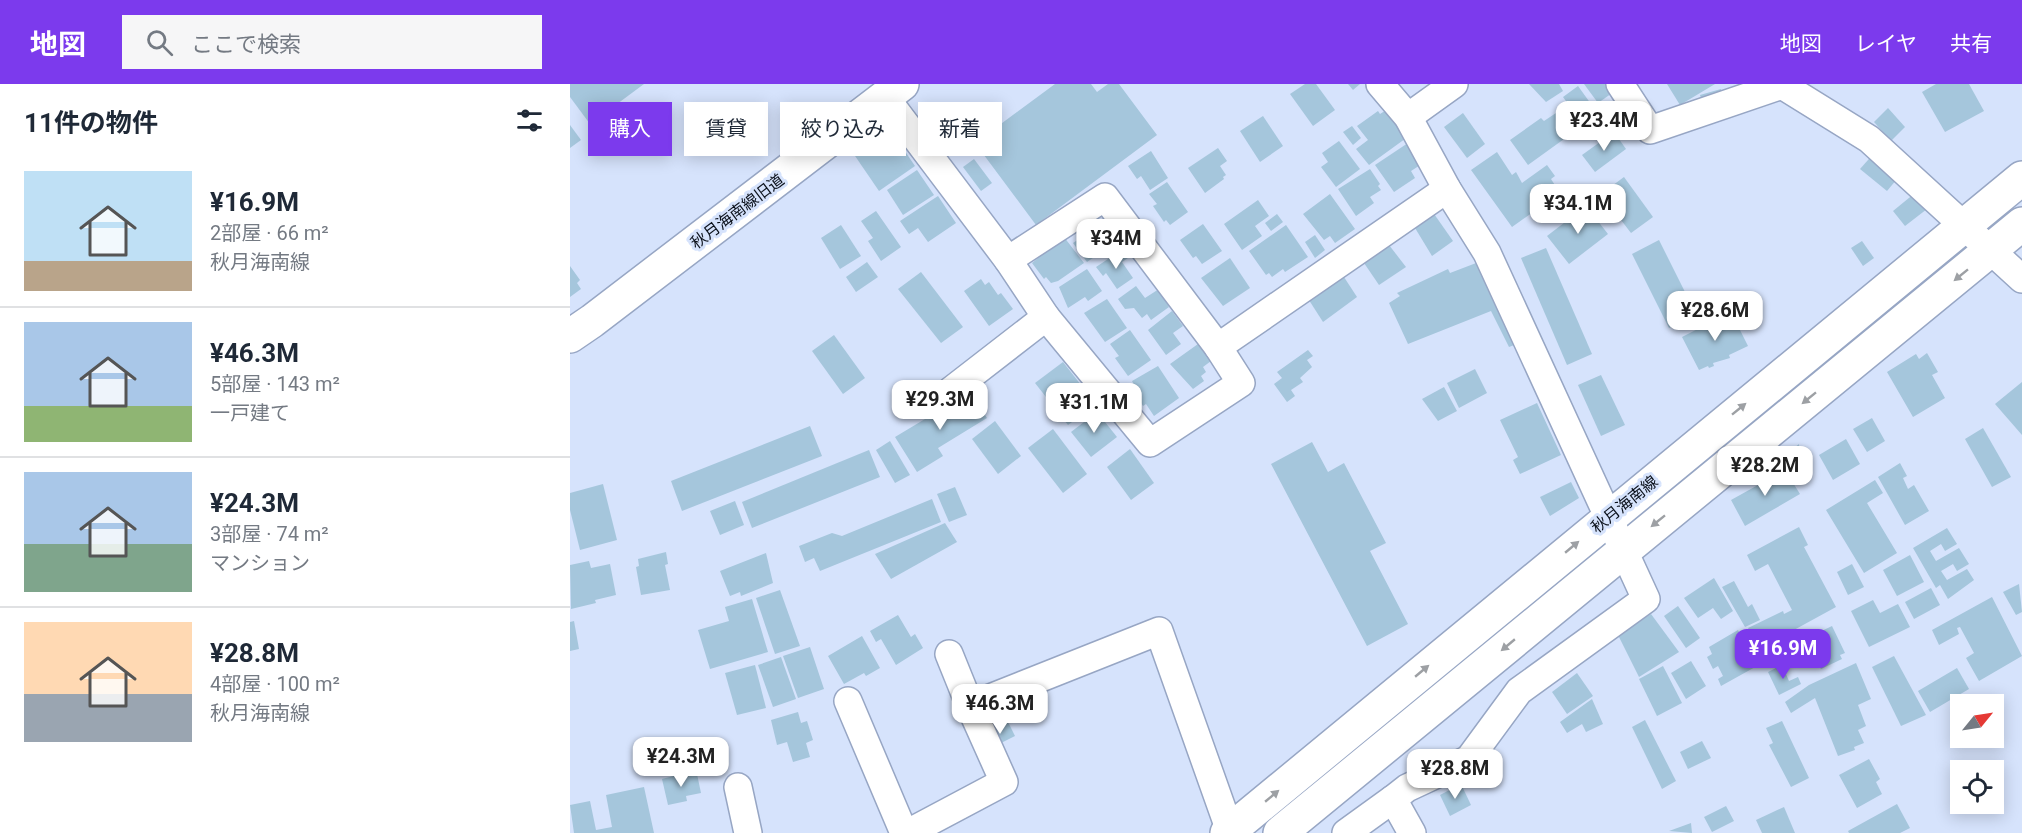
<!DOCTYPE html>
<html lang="ja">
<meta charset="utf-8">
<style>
:root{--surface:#fff;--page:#f6f6f7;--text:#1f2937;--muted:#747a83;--line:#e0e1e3;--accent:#7c3aed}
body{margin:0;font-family:Roboto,"Noto Sans JP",sans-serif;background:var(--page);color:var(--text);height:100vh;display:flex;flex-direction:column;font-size:22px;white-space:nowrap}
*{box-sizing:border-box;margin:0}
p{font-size:20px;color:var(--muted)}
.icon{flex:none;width:33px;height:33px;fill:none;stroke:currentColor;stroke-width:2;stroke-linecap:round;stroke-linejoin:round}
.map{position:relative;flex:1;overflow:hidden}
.drawer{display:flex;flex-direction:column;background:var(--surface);width:570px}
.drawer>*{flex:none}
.hud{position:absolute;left:18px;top:18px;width:570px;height:54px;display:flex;gap:12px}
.needle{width:39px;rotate:60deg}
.tools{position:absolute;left:1380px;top:610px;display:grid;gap:12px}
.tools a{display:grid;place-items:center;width:54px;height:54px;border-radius:0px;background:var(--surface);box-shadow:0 3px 15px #0003;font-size:30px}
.price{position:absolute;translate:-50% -51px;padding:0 14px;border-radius:12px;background:#fff;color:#222;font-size:20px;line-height:39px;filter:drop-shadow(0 2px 3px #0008)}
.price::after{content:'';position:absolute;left:50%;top:36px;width:18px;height:14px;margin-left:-9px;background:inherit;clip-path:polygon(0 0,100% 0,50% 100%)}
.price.active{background:var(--accent);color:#fff}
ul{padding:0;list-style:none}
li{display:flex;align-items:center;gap:18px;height:150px;padding:0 24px}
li+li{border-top:2px solid var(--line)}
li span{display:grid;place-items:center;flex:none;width:168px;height:120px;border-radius:0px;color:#555}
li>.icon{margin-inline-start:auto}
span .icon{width:72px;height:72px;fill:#fffc;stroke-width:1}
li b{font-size:26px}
h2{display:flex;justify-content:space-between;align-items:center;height:72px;padding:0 24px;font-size:26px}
.pill{padding:0 21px;border-radius:0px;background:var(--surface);box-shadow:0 3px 15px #0003;font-size:21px;line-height:54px}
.pill.active{background:var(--accent);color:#fff}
header{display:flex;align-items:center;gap:36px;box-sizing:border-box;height:84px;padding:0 30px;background:var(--accent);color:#fff}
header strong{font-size:28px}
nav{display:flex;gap:33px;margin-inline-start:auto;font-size:21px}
.search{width:420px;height:54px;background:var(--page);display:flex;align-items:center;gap:15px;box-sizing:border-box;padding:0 21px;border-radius:0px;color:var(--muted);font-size:22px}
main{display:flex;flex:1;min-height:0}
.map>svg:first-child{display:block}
</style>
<header>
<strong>地図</strong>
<div class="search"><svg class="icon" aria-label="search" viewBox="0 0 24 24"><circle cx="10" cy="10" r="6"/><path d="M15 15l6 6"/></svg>ここで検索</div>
<nav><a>地図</a><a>レイヤ</a><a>共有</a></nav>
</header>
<main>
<section class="drawer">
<h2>11件の物件<svg class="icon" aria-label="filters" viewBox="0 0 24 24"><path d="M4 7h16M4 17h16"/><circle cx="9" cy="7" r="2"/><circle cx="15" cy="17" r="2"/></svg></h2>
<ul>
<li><span style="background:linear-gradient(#bfe0f5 75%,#b9a48a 0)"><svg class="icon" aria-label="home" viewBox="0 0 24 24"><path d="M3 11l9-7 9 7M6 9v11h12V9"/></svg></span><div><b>¥16.9M</b><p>2部屋 · 66 m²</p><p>秋月海南線</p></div></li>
<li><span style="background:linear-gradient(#a9c7e8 70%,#8fb573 0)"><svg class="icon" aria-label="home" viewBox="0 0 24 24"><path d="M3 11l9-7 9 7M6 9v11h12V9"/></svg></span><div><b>¥46.3M</b><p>5部屋 · 143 m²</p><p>一戸建て</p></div></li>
<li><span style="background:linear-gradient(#a9c7e8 60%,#7fa58c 0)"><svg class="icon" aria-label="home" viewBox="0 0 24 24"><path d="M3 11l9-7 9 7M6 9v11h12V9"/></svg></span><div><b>¥24.3M</b><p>3部屋 · 74 m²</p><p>マンション</p></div></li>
<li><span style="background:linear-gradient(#ffd9b3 60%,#9aa5b1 0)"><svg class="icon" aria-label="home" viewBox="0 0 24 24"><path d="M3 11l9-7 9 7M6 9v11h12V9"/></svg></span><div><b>¥28.8M</b><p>4部屋 · 100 m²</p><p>秋月海南線</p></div></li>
</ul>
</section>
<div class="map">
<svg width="1452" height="749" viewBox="0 0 1452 749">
<rect width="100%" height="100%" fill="#d6e3fc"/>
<g fill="#a5c6dc">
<path d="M 0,0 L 74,0 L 20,40 L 0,13 Z"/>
<path d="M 485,0 L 521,0 L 527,8 L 538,0 L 549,0 L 587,51 L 466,141 L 405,59 Z"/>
<path d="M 735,0 L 746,0 L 765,26 L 743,42 L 720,10 Z"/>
<path d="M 778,0 L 790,0 L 783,6 Z"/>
<path d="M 959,0 L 989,0 L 993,7 L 976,18 Z"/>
<path d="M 1014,0 L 1041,0 L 1045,7 L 1028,19 Z"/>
<path d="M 1097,0 L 1145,0 L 1110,21 Z"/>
<path d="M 1366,0 L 1399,0 L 1414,27 L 1375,48 L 1352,8 Z"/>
<path d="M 1008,2 L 1021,20 L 1010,28 L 1007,24 L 1003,27 L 993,13 Z"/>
<path d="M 1151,5 L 1153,14 L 1133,20 L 1130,11 Z"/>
<path d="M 1034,21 L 1047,40 L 1034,49 L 1021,29 Z"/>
<path d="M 821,23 L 839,52 L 799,81 L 786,65 L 798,56 L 787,42 L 808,27 L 810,30 Z"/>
<path d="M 1318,24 L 1335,43 L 1321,57 L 1304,38 Z"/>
<path d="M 893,29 L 915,60 L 897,74 L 874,43 Z"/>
<path d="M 986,29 L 1001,50 L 958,81 L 940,56 L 971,34 L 974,37 Z"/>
<path d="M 693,32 L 713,62 L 690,78 L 670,47 Z"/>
<path d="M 0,41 L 11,56 L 0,64 Z"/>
<path d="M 317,41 L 345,82 L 309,107 L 283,69 Z"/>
<path d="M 782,42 L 791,54 L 783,61 L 773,48 Z"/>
<path d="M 1044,48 L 1056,65 L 1025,88 L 1012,71 Z"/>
<path d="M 844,55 L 858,76 L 841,87 L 845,94 L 824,108 L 805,81 Z"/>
<path d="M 769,57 L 790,85 L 766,103 L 751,83 L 758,78 L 752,69 Z"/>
<path d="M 648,64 L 657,77 L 650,82 L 656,91 L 653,93 L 654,95 L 635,109 L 618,84 Z"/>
<path d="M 581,67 L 598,94 L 580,106 L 571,92 L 567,95 L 558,82 Z"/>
<path d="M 1306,67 L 1332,89 L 1317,107 L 1290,85 Z"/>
<path d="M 927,68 L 942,91 L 946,88 L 952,99 L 977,81 L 985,92 L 981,95 L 990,109 L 942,143 L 901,86 Z"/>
<path d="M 404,75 L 422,99 L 411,107 L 393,83 Z"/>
<path d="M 800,85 L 810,100 L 808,102 L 811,106 L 800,113 L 804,119 L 786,132 L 768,105 Z"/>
<path d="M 347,86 L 364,111 L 333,131 L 317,106 Z"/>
<path d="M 1054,93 L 1083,133 L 1061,149 L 1031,110 Z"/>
<path d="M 597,98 L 618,128 L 600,141 L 596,136 L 594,138 L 583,122 L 587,120 L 579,110 Z"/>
<path d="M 1345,109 L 1357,125 L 1335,142 L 1323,127 Z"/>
<path d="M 760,110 L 785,145 L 765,159 L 760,152 L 754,156 L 733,130 Z"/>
<path d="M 368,112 L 386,139 L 358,158 L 348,144 L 339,150 L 330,137 Z"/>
<path d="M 688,116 L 699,132 L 685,142 L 692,152 L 672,166 L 654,140 Z"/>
<path d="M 1016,122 L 1038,150 L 999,180 L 977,152 Z"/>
<path d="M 306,127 L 331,163 L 311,177 L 298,157 L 303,154 L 291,137 Z"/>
<path d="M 862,127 L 883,157 L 862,172 L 842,139 Z"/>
<path d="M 707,130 L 713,138 L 701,147 L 695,139 Z"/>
<path d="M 633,140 L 652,167 L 632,180 L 626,172 L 623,174 L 610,156 Z"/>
<path d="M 271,141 L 291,172 L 270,185 L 251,154 Z"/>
<path d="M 530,141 L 543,160 L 517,178 L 503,159 Z"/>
<path d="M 716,141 L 738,173 L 715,188 L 713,185 L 702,193 L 699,189 L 696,191 L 679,167 Z"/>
<path d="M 745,151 L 755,166 L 745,174 L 735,158 Z"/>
<path d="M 494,153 L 514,179 L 488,197 L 481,199 L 476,193 L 474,195 L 462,179 Z"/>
<path d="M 1089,156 L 1126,230 L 1099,244 L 1062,170 Z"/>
<path d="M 1292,157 L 1304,174 L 1293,182 L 1281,164 Z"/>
<path d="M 819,161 L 836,183 L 809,201 L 792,176 Z"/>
<path d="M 976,164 L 1022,270 L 997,281 L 951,174 Z"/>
<path d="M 550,167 L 558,174 L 552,178 L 563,194 L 547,205 L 536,189 L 533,192 L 526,183 Z"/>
<path d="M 660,174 L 680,204 L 653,222 L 631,194 Z"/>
<path d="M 914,176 L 955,257 L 939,263 L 921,227 L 838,260 L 819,219 L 830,212 L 827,209 L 878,185 L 880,189 Z"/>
<path d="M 297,178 L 308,193 L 286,208 L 276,193 Z"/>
<path d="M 0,182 L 10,196 L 7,199 L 11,205 L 0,213 Z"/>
<path d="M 517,185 L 532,207 L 518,217 L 515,213 L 498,224 L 489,203 Z"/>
<path d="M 351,188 L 393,243 L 371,259 L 328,205 Z"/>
<path d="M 772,190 L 787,213 L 753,238 L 737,213 Z"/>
<path d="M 411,195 L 415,201 L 419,198 L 428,211 L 431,209 L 443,225 L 419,242 L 394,207 Z"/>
<path d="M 566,202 L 575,214 L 589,205 L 599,223 L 581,236 L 577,230 L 572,234 L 564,224 L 555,225 L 548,215 Z"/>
<path d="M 537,215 L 557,244 L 535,258 L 514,229 Z"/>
<path d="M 602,227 L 613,242 L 603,249 L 611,260 L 596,271 L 578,246 Z"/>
<path d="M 1161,228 L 1178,262 L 1159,271 L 1160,274 L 1143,279 L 1144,282 L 1139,284 L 1138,282 L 1129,286 L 1112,253 Z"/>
<path d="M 560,246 L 581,276 L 558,292 L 545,274 L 549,272 L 540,260 Z"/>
<path d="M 264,251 L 295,294 L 273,310 L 242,267 Z"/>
<path d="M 628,260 L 641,277 L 633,283 L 636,288 L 631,292 L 634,297 L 623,305 L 600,280 Z"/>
<path d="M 738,266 L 743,272 L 737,276 L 742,283 L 730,294 L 733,298 L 721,306 L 725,312 L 717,318 L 704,300 L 712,294 L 707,288 Z"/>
<path d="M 1357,269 L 1368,288 L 1362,291 L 1375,314 L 1343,333 L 1317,288 L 1346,270 L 1349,275 Z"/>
<path d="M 493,278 L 526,320 L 498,341 L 465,299 Z"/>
<path d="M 588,282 L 609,314 L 584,332 L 576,320 L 573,322 L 563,305 L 565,303 L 562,297 Z"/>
<path d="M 905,285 L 917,309 L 889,324 L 877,299 Z"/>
<path d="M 1031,291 L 1055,341 L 1031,352 L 1008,301 Z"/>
<path d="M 1452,298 L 1452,351 L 1425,320 Z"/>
<path d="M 874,303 L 887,327 L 868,337 L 852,315 Z"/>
<path d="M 400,308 L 417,334 L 368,364 L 373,372 L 347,388 L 325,353 Z"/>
<path d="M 967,319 L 991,371 L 950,390 L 943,376 L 948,373 L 930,336 Z"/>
<path d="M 527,328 L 547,353 L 521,373 L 501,348 Z"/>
<path d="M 1302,334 L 1315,357 L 1297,368 L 1283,345 Z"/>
<path d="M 425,337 L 451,372 L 428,390 L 402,355 Z"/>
<path d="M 240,342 L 252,372 L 112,427 L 101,397 Z"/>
<path d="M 1413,344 L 1441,393 L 1422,403 L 1395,355 Z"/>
<path d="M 483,345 L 517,390 L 493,409 L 458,364 Z"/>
<path d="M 1276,355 L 1290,380 L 1263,396 L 1249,371 Z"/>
<path d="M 320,357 L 340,391 L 325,399 L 306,366 Z"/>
<path d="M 742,358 L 758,388 L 774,379 L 816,459 L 800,467 L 838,540 L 797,562 L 701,380 Z"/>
<path d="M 1229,360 L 1230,388 L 1221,388 L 1219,368 Z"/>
<path d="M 560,365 L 584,399 L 561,416 L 537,383 Z"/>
<path d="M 299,366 L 310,393 L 182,444 L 172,418 Z"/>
<path d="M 1330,379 L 1337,392 L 1333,394 L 1338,405 L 1344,401 L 1359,427 L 1335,441 L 1308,393 Z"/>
<path d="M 1215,386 L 1230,410 L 1175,442 L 1161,416 L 1188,401 L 1186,399 L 1205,388 L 1207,391 Z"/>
<path d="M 1305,396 L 1313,409 L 1297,419 L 1327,469 L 1294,489 L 1256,426 Z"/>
<path d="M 1001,398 L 1009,414 L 980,432 L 970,413 Z"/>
<path d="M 33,400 L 47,456 L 10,466 L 0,426 L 0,409 Z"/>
<path d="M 385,403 L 397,431 L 379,438 L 367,410 Z"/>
<path d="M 362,415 L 371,438 L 250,487 L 244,474 L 235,478 L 229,462 L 262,449 L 272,452 Z"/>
<path d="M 165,417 L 174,441 L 150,451 L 140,427 Z"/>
<path d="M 375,439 L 387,458 L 321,495 L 305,470 Z"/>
<path d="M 1229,443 L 1238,461 L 1234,463 L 1266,523 L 1189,565 L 1178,544 L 1213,527 L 1214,530 L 1222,526 L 1198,480 L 1185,487 L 1177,471 Z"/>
<path d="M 1377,444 L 1387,460 L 1375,467 L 1371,460 L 1360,467 L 1366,477 L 1389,464 L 1399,480 L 1387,487 L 1383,480 L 1371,487 L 1377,496 L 1397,485 L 1404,496 L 1378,515 L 1370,501 L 1366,504 L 1343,464 Z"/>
<path d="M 96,468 L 98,480 L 95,481 L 100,506 L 71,511 L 66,483 L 69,482 L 68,475 Z"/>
<path d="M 196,469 L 203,499 L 171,512 L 170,508 L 160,512 L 150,487 Z"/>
<path d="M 1340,471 L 1354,498 L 1327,512 L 1313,486 Z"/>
<path d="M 19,477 L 21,484 L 40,480 L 46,511 L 25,516 L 26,519 L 1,525 L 0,481 Z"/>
<path d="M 1282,480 L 1294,503 L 1278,511 L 1267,488 Z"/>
<path d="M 1144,494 L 1163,527 L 1151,535 L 1143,524 L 1128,534 L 1114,514 Z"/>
<path d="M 1164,497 L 1178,523 L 1182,520 L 1190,536 L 1175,543 L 1152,503 Z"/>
<path d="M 1449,500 L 1452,528 L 1446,531 L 1433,508 Z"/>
<path d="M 1361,504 L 1370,521 L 1344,535 L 1335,518 Z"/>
<path d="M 210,506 L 230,562 L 205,570 L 186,514 Z"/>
<path d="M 1422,513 L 1452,572 L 1409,597 L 1396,574 L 1404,569 L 1390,543 L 1387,544 L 1389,550 L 1369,561 L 1362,546 Z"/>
<path d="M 182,515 L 198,568 L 140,585 L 128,546 L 159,537 L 155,523 Z"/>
<path d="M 1303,516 L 1310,529 L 1328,520 L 1340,543 L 1299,563 L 1281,527 Z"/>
<path d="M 1108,522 L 1130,554 L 1116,564 L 1094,532 Z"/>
<path d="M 1081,530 L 1109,568 L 1069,593 L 1048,551 Z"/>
<path d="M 328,531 L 341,553 L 345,550 L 353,564 L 326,581 L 311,555 L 306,558 L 300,547 Z"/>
<path d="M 4,537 L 9,565 L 0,567 L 0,538 Z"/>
<path d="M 1262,542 L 1275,569 L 1270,571 L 1272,575 L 1251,585 L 1235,555 Z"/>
<path d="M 1168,546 L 1187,582 L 1151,602 L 1148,595 L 1153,592 L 1148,582 L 1143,585 L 1137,573 L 1142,570 L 1139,563 Z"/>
<path d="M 292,552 L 310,584 L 296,592 L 294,589 L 274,600 L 258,572 Z"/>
<path d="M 240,563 L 254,605 L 228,614 L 213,572 Z"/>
<path d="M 1324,572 L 1356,631 L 1331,642 L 1302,583 Z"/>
<path d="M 211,573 L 226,615 L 203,623 L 188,581 Z"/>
<path d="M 1121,577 L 1136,602 L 1116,615 L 1101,589 Z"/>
<path d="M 1286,579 L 1301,615 L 1288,621 L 1296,642 L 1288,646 L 1294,659 L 1284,663 L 1285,666 L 1268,672 L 1245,614 L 1221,629 L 1215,618 L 1239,601 Z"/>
<path d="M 185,581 L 196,624 L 167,631 L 155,589 Z"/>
<path d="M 1212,581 L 1219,597 L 1228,593 L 1231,600 L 1209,611 L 1198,588 Z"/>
<path d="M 1093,582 L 1112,619 L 1087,632 L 1069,595 Z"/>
<path d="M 1387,584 L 1399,605 L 1360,628 L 1348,607 Z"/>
<path d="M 1007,589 L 1023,612 L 997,630 L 982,608 Z"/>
<path d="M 1022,615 L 1033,640 L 1016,648 L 1012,640 L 997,649 L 990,638 Z"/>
<path d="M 228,628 L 231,639 L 237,637 L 243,656 L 236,659 L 240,673 L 223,678 L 217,658 L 207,661 L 201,636 Z"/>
<path d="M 1075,636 L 1106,697 L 1092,705 L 1062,643 Z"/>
<path d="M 1212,637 L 1239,694 L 1221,703 L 1199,661 L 1203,659 L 1196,644 Z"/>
<path d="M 438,638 L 445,652 L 421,664 L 414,651 Z"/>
<path d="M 1132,657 L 1141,674 L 1118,685 L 1110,668 Z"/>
<path d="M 1299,675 L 1310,695 L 1306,698 L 1312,710 L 1287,724 L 1269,691 Z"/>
<path d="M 111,690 L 112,693 L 127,690 L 131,709 L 116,712 L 117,717 L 98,721 L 92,695 Z"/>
<path d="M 891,700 L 901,721 L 880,732 L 870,711 Z"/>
<path d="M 74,703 L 84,749 L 4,749 L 0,721 L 20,717 L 26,746 L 42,743 L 36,711 Z"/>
<path d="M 1327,720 L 1340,744 L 1330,749 L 1279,749 L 1278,747 Z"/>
<path d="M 1156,722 L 1164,737 L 1142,748 L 1134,733 Z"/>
<path d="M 1214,723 L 1225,749 L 1192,749 L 1186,736 Z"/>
<path d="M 1121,739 L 1122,749 L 1099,747 Z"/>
</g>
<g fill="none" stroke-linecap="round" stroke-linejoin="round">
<defs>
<g id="minor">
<path d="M 810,0 L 838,33 L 877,105 L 917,169 L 1076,515 L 949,607 L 899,675 L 837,704 L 823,715 L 842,749"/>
<path d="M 1050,0 L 1080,46 L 1212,1 L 1299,55 L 1452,195"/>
<path d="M 315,13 L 438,176 L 476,233"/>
<path d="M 838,33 L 884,0"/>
<path d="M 648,263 L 877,105"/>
<path d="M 374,312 L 476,233 L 580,359 L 671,299 L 648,263 L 535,113 L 438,176"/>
<path d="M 379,570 L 400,622"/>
<path d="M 278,617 L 334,749"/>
<path d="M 168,703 L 178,749"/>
<path d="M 338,749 L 434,698 L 400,622 L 589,547 L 660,747"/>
<path d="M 776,749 L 823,715"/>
</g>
<path id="tertiary" d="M 0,252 L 22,237 L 332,0"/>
<g id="secondary">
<path d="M 657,749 L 1452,94"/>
<path d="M 710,749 L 1452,140"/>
</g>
</defs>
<use href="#minor" stroke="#97a6c4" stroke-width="30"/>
<use href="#tertiary" stroke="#97a6c4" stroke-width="36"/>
<use href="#secondary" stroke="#97a6c4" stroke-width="36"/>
<use href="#minor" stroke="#fff" stroke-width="27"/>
<use href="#tertiary" stroke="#fff" stroke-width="33"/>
<use href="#secondary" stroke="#fff" stroke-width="33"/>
</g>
<defs><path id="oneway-solid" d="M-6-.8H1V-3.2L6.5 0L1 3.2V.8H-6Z" transform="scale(1.5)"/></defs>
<g fill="#9da0a4">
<use href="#oneway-solid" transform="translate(1391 191) rotate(141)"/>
<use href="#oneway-solid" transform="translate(1239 314) rotate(141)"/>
<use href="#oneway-solid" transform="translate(1169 325) rotate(-39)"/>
<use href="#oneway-solid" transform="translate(1088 437) rotate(141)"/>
<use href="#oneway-solid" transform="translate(1002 463) rotate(-40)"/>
<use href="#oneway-solid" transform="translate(938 561) rotate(140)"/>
<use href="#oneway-solid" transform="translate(852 587) rotate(-40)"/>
<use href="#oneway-solid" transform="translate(702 712) rotate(-40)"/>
</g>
<g text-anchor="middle" stroke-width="6" stroke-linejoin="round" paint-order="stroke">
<g font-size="16" fill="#0b111b" stroke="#d6e3fc">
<text transform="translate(167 127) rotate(-37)" y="6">秋月海南線旧道</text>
<text transform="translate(1054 420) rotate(-39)" y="6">秋月海南線</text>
</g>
</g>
</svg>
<div class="tools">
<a><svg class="needle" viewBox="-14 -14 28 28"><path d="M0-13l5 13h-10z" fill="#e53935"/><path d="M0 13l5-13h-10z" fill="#747a83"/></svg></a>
<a><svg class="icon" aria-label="locate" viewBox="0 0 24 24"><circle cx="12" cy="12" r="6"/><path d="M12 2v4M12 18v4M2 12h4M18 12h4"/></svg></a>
</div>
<b class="price" style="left:1034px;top:68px">¥23.4M</b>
<b class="price" style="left:1008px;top:151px">¥34.1M</b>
<b class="price" style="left:546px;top:186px">¥34M</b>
<b class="price" style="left:1145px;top:258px">¥28.6M</b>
<b class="price" style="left:370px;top:347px">¥29.3M</b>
<b class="price" style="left:524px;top:350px">¥31.1M</b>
<b class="price" style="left:1195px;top:413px">¥28.2M</b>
<b class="price active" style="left:1213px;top:596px">¥16.9M</b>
<b class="price" style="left:430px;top:651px">¥46.3M</b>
<b class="price" style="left:111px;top:704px">¥24.3M</b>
<b class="price" style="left:885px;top:716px">¥28.8M</b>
<div class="hud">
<a class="pill active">購入</a>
<a class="pill">賃貸</a>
<a class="pill">絞り込み</a>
<a class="pill">新着</a>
</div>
</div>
</main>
